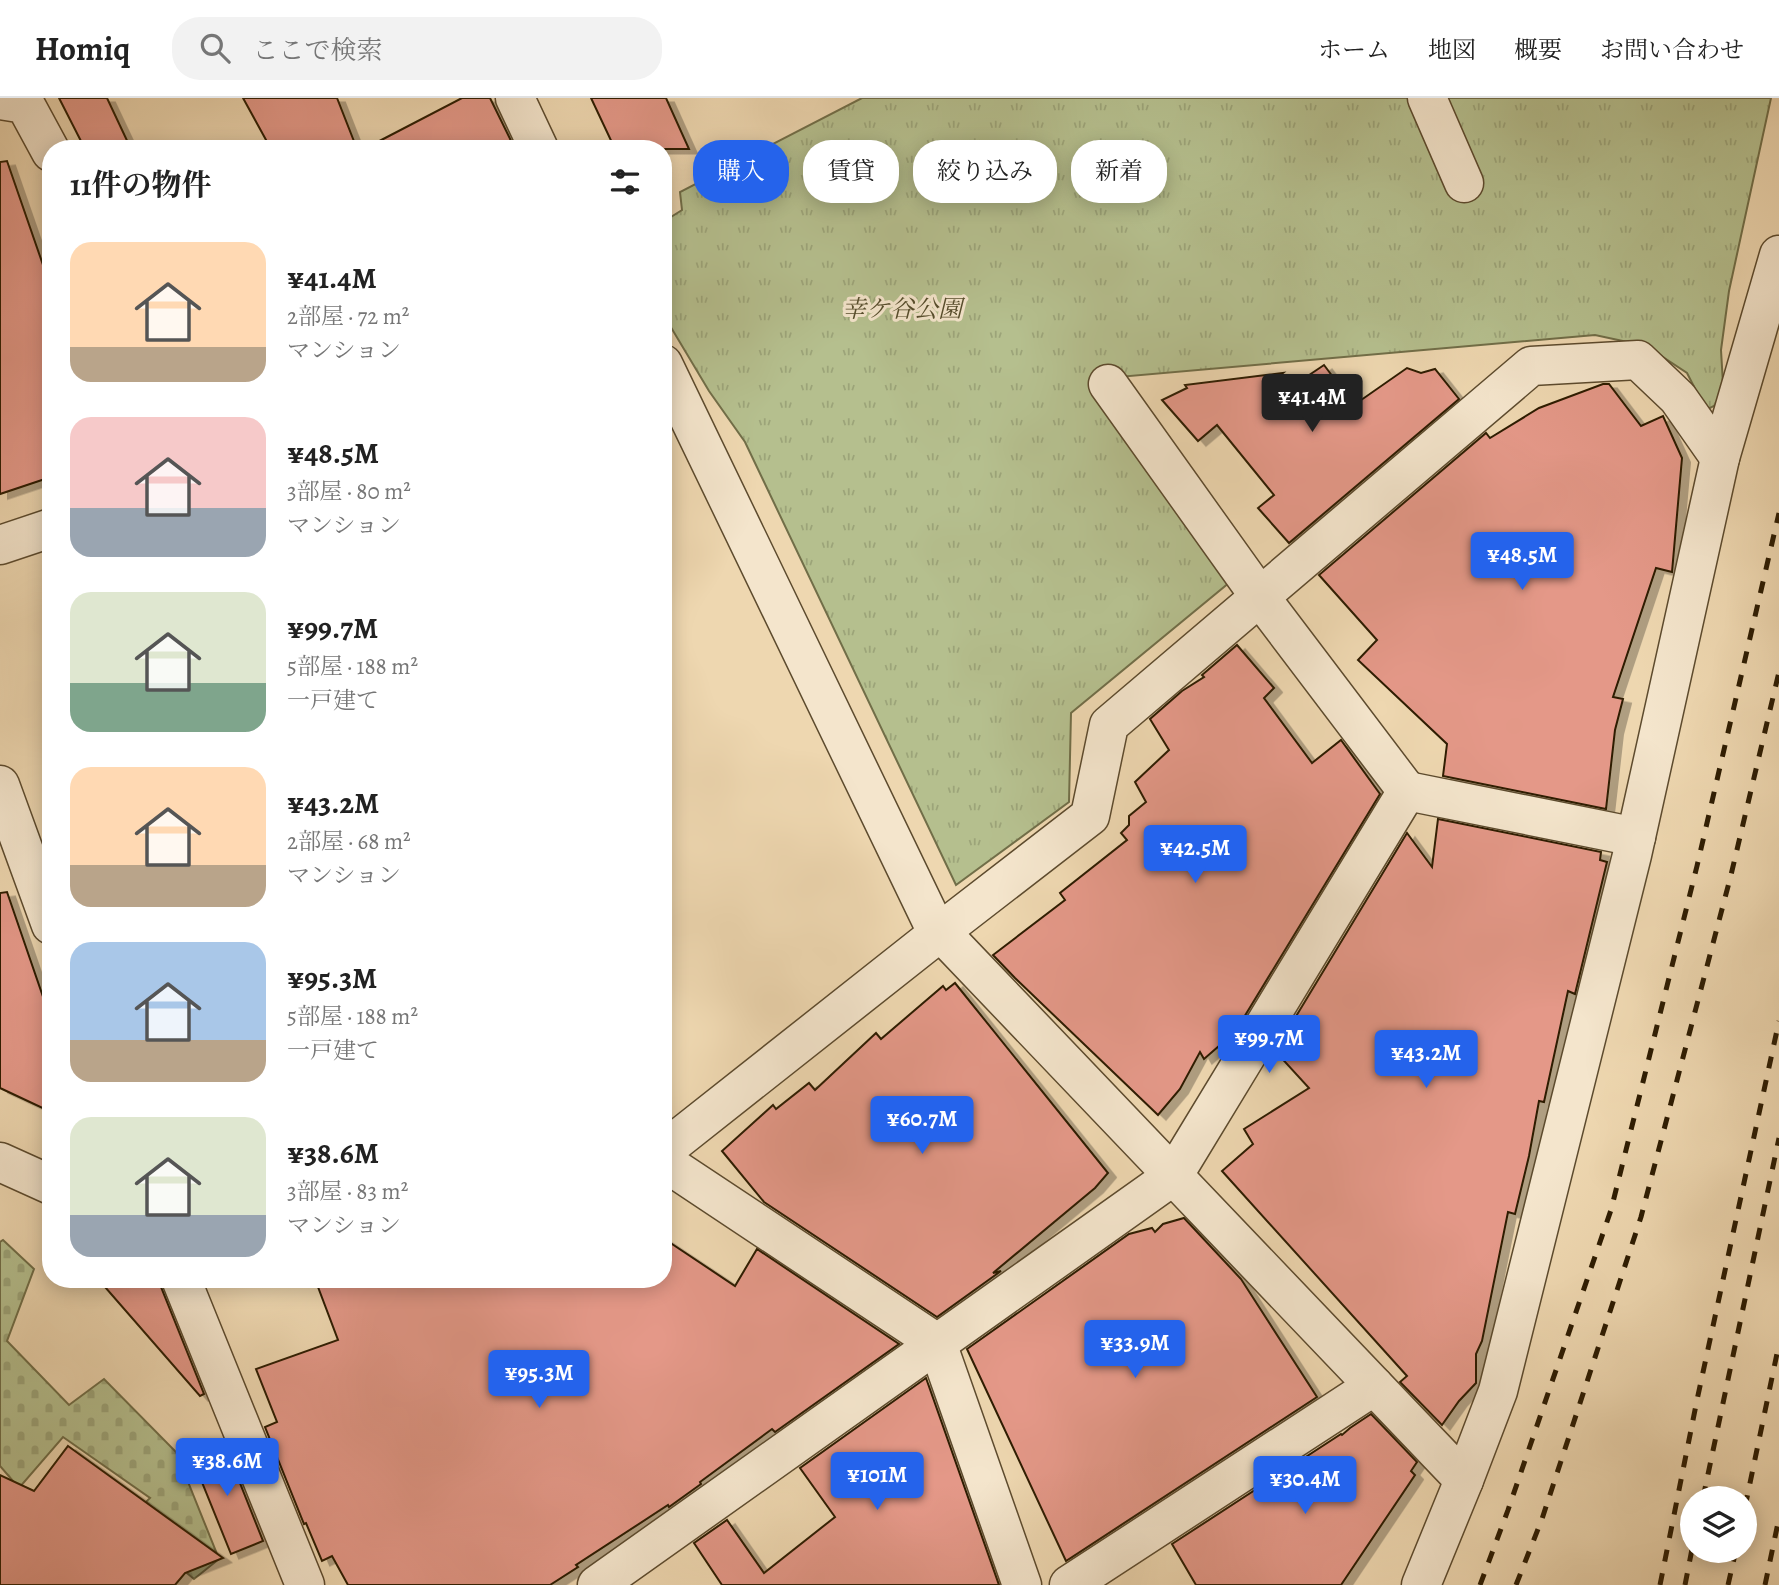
<!DOCTYPE html>
<html lang="ja">
<meta charset="utf-8">
<style>
:root{--surface:#fff;--page:#f2f2f2;--text:#222;--muted:#767676;--line:#e0e0e0;--accent:#2563eb}
body{margin:0;font-family:Alegreya,"Noto Serif JP",serif;background:var(--page);color:var(--text);height:100vh;display:flex;flex-direction:column;font-size:26px;white-space:nowrap}
*{box-sizing:border-box;margin:0}
p{font-size:23px;color:var(--muted)}
.icon{flex:none;width:38px;height:38px;fill:none;stroke:currentColor;stroke-width:2;stroke-linecap:round;stroke-linejoin:round}
.map{position:relative;flex:1;overflow:hidden}
.drawer{position:absolute;left:42px;top:42px;width:630px;height:1148px;display:flex;flex-direction:column;background:var(--surface);border-radius:28px;box-shadow:0 4px 18px #0003}
.drawer>*{flex:none}
.hud{position:absolute;left:693px;top:42px;width:665px;height:63px;display:flex;gap:14px}
.controls{position:absolute;left:1680px;top:1388px;display:grid;gap:14px}
.controls a{display:grid;place-items:center;width:77px;height:77px;border-radius:50%;background:var(--surface);box-shadow:0 4px 18px #0003;font-size:35px}
.price{position:absolute;translate:-50% -60px;padding:0 16px;border-radius:7px;background:var(--accent);color:#fff;font-size:23px;line-height:46px;filter:drop-shadow(0 2px 4px #0008)}
.price::after{content:'';position:absolute;left:50%;top:42px;width:21px;height:16px;margin-left:-10px;background:inherit;clip-path:polygon(0 0,100% 0,50% 100%)}
.price.on{background:#222;color:#fff}
ul{padding:0;list-style:none}
li{display:flex;align-items:center;gap:21px;height:175px;padding:0 28px}
li span{display:grid;place-items:center;flex:none;width:196px;height:140px;border-radius:21px;color:#555}
li>.icon{margin-inline-start:auto}
span .icon{width:84px;height:84px;fill:#fffc;stroke-width:1}
li b{font-size:30px}
h2{display:flex;justify-content:space-between;align-items:center;height:84px;padding:0 28px;font-size:30px}
.chip{padding:0 24px;border-radius:28px;background:var(--surface);box-shadow:0 4px 18px #0003;font-size:24px;line-height:63px}
.chip.on{background:var(--accent);color:#fff}
header{display:flex;align-items:center;gap:42px;box-sizing:border-box;height:98px;padding:0 35px;background:var(--surface);border-bottom:2px solid var(--line)}
header strong{font-size:33px}
nav{display:flex;gap:38px;margin-inline-start:auto;font-size:24px}
.search{width:490px;height:63px;background:var(--page);display:flex;align-items:center;gap:18px;box-sizing:border-box;padding:0 24px;border-radius:28px;color:var(--muted);font-size:26px}
.map>svg:first-child{display:block}
</style>
<header>
<strong>Homiq</strong>
<div class="search"><svg class="icon" aria-label="search" viewBox="0 0 24 24"><circle cx="10" cy="10" r="6"/><path d="M15 15l6 6"/></svg>ここで検索</div>
<nav><a>ホーム</a><a>地図</a><a>概要</a><a>お問い合わせ</a></nav>
</header>
<div class="map">
<svg width="1779" height="1487" viewBox="0 0 1779 1487">
<defs>
<pattern id="grass-tufts" width="24" height="20" patternUnits="userSpaceOnUse" patternTransform="scale(1.75)"><rect width="24" height="20" fill="#b5bf8e"/><path d="M3 7l-1-3M5 7V3M7 7l1-3M15 17l-1-3M17 17v-4M19 17l1-3" fill="none" stroke="#9ca479"/></pattern>
<pattern id="cemetery-stones" width="16" height="16" patternUnits="userSpaceOnUse" patternTransform="scale(1.75)"><rect width="16" height="16" fill="#b5bf8e"/><path d="M2 7V4a2 2 0 0 1 4 0v3zM10 15v-3a2 2 0 0 1 4 0v3z" fill="#9ca479"/></pattern>
<filter id="shadow"><feDropShadow dx="8" dy="4.5" stdDeviation="0" flood-color="#0004"/></filter>
</defs>
<rect width="100%" height="100%" fill="#eed7b0"/>
<filter id="stains"><feTurbulence type="fractalNoise" baseFrequency=".00286" numOctaves="4"/><feColorMatrix values="0 0 0 0 .2 0 0 0 0 .09 0 0 0 0 .02 0 0 0 .5 -.17"/></filter>
<radialGradient id="worn" r=".72"><stop offset=".6" stop-color="#630" stop-opacity="0"/><stop offset="1" stop-color="#630" stop-opacity=".3"/></radialGradient>
<path fill="url(#grass-tufts)" stroke="#716e48" stroke-width="2" d="M 862,0 L 1771,0 L 1729,193 L 1721,252 L 1724,303 L 1706,312 L 1687,275 L 1646,248 L 1595,237 L 1095,281 L 1230,484 L 1071,615 L 1069,704 L 956,787 L 745,344 L 709,293 L 663,216 L 663,124 L 682,112 L 680,94 Z"/>
<path fill="url(#cemetery-stones)" stroke="#716e48" stroke-width="2" d="M 3,1142 L 34,1171 L 7,1243 L 69,1307 L 104,1281 L 176,1354 L 219,1461 L 194,1481 L 126,1424 L 150,1400 L 63,1339 L 19,1390 L 0,1368 L 0,1144 Z"/>
<g fill="#e49888" stroke="#2d1c02" stroke-width="2" filter="url(#shadow)">
<path d="M 59,0 L 107,0 L 131,51 L 85,51 Z"/>
<path d="M 243,0 L 337,0 L 357,51 L 271,51 Z"/>
<path d="M 462,0 L 490,0 L 515,51 L 364,51 Z"/>
<path d="M 591,0 L 666,0 L 689,51 L 615,51 Z"/>
<path d="M 7,63 L 51,190 L 51,379 L 0,396 L 0,64 Z"/>
<path d="M 1324,267 L 1354,307 L 1407,270 L 1421,275 L 1435,271 L 1459,301 L 1289,445 L 1258,410 L 1274,397 L 1217,327 L 1198,343 L 1162,302 L 1187,290 L 1185,287 L 1283,275 L 1264,290 L 1272,302 Z"/>
<path d="M 1603,286 L 1609,286 L 1641,328 L 1663,318 L 1682,360 L 1672,474 L 1656,470 L 1613,599 L 1623,601 L 1615,632 L 1606,711 L 1443,678 L 1447,646 L 1358,562 L 1377,542 L 1319,477 L 1486,335 L 1490,340 L 1539,310 Z"/>
<path d="M 1237,547 L 1274,590 L 1264,600 L 1312,665 L 1341,642 L 1380,696 L 1235,934 L 1204,961 L 1200,954 L 1180,991 L 1158,1017 L 1015,880 L 993,857 L 1065,802 L 1060,795 L 1127,742 L 1121,735 L 1129,727 L 1129,718 L 1146,704 L 1135,684 L 1169,652 L 1150,621 L 1182,593 L 1204,579 L 1202,577 Z"/>
<path d="M 1438,721 L 1601,754 L 1600,762 L 1607,764 L 1575,896 L 1568,893 L 1544,1004 L 1539,1003 L 1529,1058 L 1515,1116 L 1508,1114 L 1482,1243 L 1476,1256 L 1476,1285 L 1459,1303 L 1442,1327 L 1400,1284 L 1407,1278 L 1222,1073 L 1253,1046 L 1244,1031 L 1309,990 L 1275,953 L 1407,735 L 1432,769 Z"/>
<path d="M 7,794 L 51,922 L 51,1014 L 0,990 L 0,795 Z"/>
<path d="M 955,885 L 1108,1075 L 1095,1090 L 993,1175 L 1001,1173 L 937,1219 L 764,1104 L 722,1053 L 773,1007 L 776,1011 L 809,985 L 815,992 L 876,935 L 881,941 L 943,888 L 946,892 Z"/>
<path d="M 1184,1120 L 1241,1181 L 1317,1299 L 1066,1463 L 967,1251 L 1129,1136 L 1152,1130 L 1155,1134 L 1163,1126 Z"/>
<path d="M 663,1140 L 735,1188 L 757,1151 L 899,1246 L 775,1334 L 772,1331 L 700,1384 L 701,1386 L 669,1409 L 668,1407 L 576,1467 L 578,1469 L 550,1487 L 348,1487 L 332,1458 L 322,1463 L 306,1425 L 304,1426 L 265,1329 L 277,1324 L 256,1271 L 338,1242 L 315,1181 L 663,1181 Z"/>
<path d="M 98,1181 L 160,1181 L 161,1189 L 204,1296 L 200,1298 Z"/>
<path d="M 926,1280 L 999,1487 L 722,1487 L 694,1445 L 727,1422 L 764,1475 L 835,1419 L 800,1370 Z"/>
<path d="M 1371,1316 L 1417,1364 L 1411,1373 L 1415,1377 L 1341,1487 L 1196,1487 L 1172,1446 L 1341,1336 L 1342,1337 L 1350,1330 Z"/>
<path d="M 224,1345 L 263,1443 L 231,1456 L 191,1357 Z"/>
<path d="M 68,1348 L 223,1460 L 185,1475 L 175,1487 L 0,1487 L 0,1377 L 34,1393 Z"/>
</g>
<g fill="none" stroke-linecap="round" stroke-linejoin="round">
<defs>
<g id="minor">
<path d="M 515,0 L 539,51"/>
<path d="M 1427,0 L 1464,85"/>
<path d="M 0,2 L 25,6 L 51,54"/>
<path d="M 663,266 L 933,826 L 1464,1382"/>
<path d="M 0,447 L 51,430"/>
<path d="M 0,687 L 51,827"/>
<path d="M 1407,693 L 1636,739"/>
<path d="M 663,1053 L 940,834 L 1090,718 L 1109,627 L 1531,268 L 1638,262 L 1678,300 L 1720,360"/>
<path d="M 663,1063 L 937,1245 L 1022,1487"/>
<path d="M 0,1064 L 51,1087"/>
<path d="M 181,1181 L 305,1487"/>
<path d="M 597,1487 L 1173,1078 L 1407,693 L 1260,499 L 1108,286"/>
<path d="M 1069,1487 L 1374,1288"/>
<path d="M 1421,1487 L 1464,1382 L 1498,1293 L 1632,757 L 1720,360 L 1779,157"/>
</g>
</defs>
<use href="#minor" stroke="#5d4b2e" stroke-width="41"/>
<use href="#minor" stroke="#f4e5cc" stroke-width="38"/>
<g stroke="#2d1c02" stroke-width="5" stroke-dasharray="12 12" stroke-linecap="butt">
<path d="M 1703,1400 L 1779,1040"/>
<path d="M 1745,1409 L 1779,1246"/>
<path d="M 1480,1487 L 1508,1412 L 1611,1112 L 1697,768 L 1779,415"/>
<path d="M 1516,1487 L 1542,1421 L 1641,1119 L 1731,777 L 1779,574"/>
<path d="M 1660,1487 L 1697,1302 L 1779,923"/>
<path d="M 1685,1487 L 1692,1451"/>
<path d="M 1728,1487 L 1736,1452"/>
<path d="M 1765,1487 L 1779,1420"/>
</g>
</g>
<g text-anchor="middle" stroke-width="6" stroke-linejoin="round" paint-order="stroke">
<g font-size="24" font-style="italic" fill="#564d2c" stroke="#f4e5cc">
<text x="902" y="219">幸ケ谷公園</text>
</g>
</g>
<rect width="100%" height="100%" filter="url(#stains)"/>
<rect width="100%" height="100%" fill="url(#worn)"/>
</svg>
<div class="controls">
<a><svg class="icon" aria-label="layers" viewBox="0 0 24 24"><path d="M12 4l9 5-9 5-9-5zM3 14l9 5 9-5"/></svg></a>
</div>
<b class="price on" style="left:1312px;top:336px">¥41.4M</b>
<b class="price" style="left:1522px;top:494px">¥48.5M</b>
<b class="price" style="left:1195px;top:787px">¥42.5M</b>
<b class="price" style="left:1269px;top:977px">¥99.7M</b>
<b class="price" style="left:1426px;top:992px">¥43.2M</b>
<b class="price" style="left:922px;top:1058px">¥60.7M</b>
<b class="price" style="left:1135px;top:1282px">¥33.9M</b>
<b class="price" style="left:539px;top:1312px">¥95.3M</b>
<b class="price" style="left:227px;top:1400px">¥38.6M</b>
<b class="price" style="left:877px;top:1414px">¥101M</b>
<b class="price" style="left:1305px;top:1418px">¥30.4M</b>
<div class="hud">
<a class="chip on">購入</a>
<a class="chip">賃貸</a>
<a class="chip">絞り込み</a>
<a class="chip">新着</a>
</div>
<section class="drawer">
<h2>11件の物件<svg class="icon" aria-label="filters" viewBox="0 0 24 24"><path d="M4 7h16M4 17h16"/><circle cx="9" cy="7" r="2"/><circle cx="15" cy="17" r="2"/></svg></h2>
<ul>
<li><span style="background:linear-gradient(#ffd9b3 75%,#b9a48a 0)"><svg class="icon" aria-label="home" viewBox="0 0 24 24"><path d="M3 11l9-7 9 7M6 9v11h12V9"/></svg></span><div><b>¥41.4M</b><p>2部屋 · 72 m²</p><p>マンション</p></div></li>
<li><span style="background:linear-gradient(#f6c9c9 65%,#9aa5b1 0)"><svg class="icon" aria-label="home" viewBox="0 0 24 24"><path d="M3 11l9-7 9 7M6 9v11h12V9"/></svg></span><div><b>¥48.5M</b><p>3部屋 · 80 m²</p><p>マンション</p></div></li>
<li><span style="background:linear-gradient(#dfe7d0 65%,#7fa58c 0)"><svg class="icon" aria-label="home" viewBox="0 0 24 24"><path d="M3 11l9-7 9 7M6 9v11h12V9"/></svg></span><div><b>¥99.7M</b><p>5部屋 · 188 m²</p><p>一戸建て</p></div></li>
<li><span style="background:linear-gradient(#ffd9b3 70%,#b9a48a 0)"><svg class="icon" aria-label="home" viewBox="0 0 24 24"><path d="M3 11l9-7 9 7M6 9v11h12V9"/></svg></span><div><b>¥43.2M</b><p>2部屋 · 68 m²</p><p>マンション</p></div></li>
<li><span style="background:linear-gradient(#a9c7e8 70%,#b9a48a 0)"><svg class="icon" aria-label="home" viewBox="0 0 24 24"><path d="M3 11l9-7 9 7M6 9v11h12V9"/></svg></span><div><b>¥95.3M</b><p>5部屋 · 188 m²</p><p>一戸建て</p></div></li>
<li><span style="background:linear-gradient(#dfe7d0 70%,#9aa5b1 0)"><svg class="icon" aria-label="home" viewBox="0 0 24 24"><path d="M3 11l9-7 9 7M6 9v11h12V9"/></svg></span><div><b>¥38.6M</b><p>3部屋 · 83 m²</p><p>マンション</p></div></li>
</ul>
</section>
</div>
